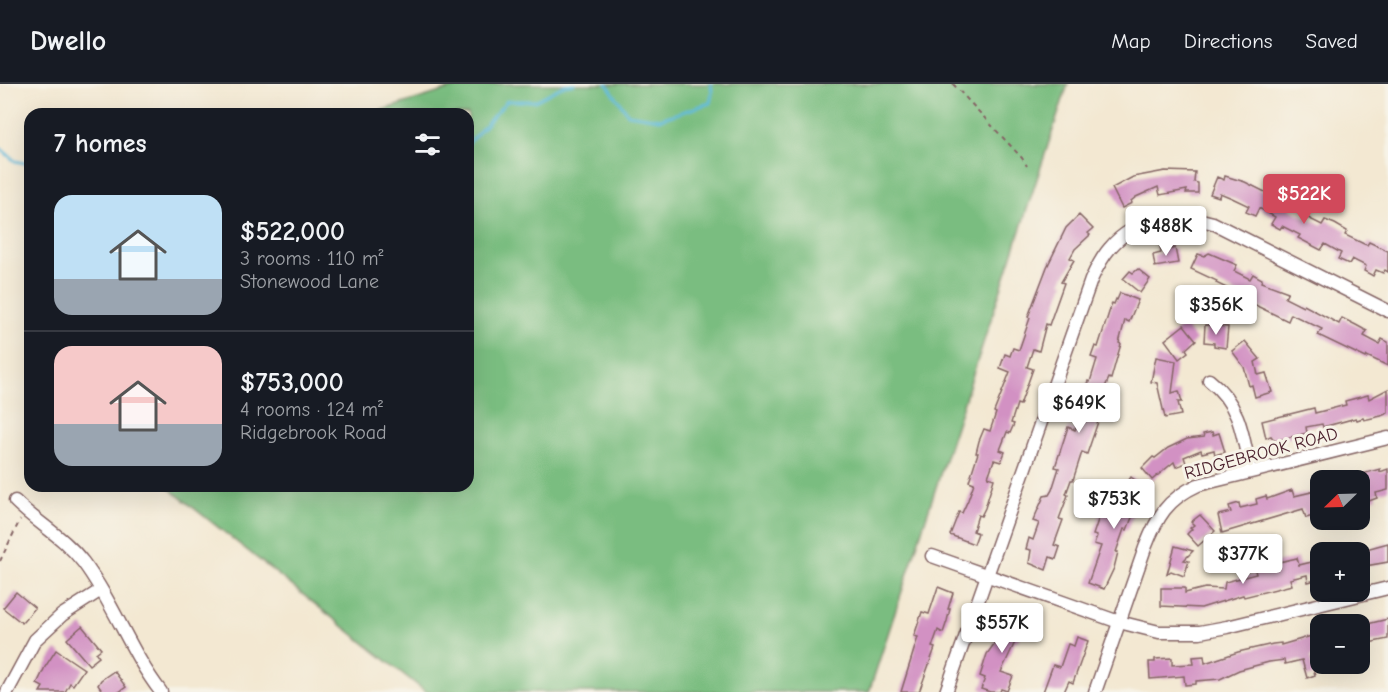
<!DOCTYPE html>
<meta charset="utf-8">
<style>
:root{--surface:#171b24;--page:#242831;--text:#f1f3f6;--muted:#9ea1a6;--line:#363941;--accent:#d1495b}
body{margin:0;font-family:"Comic Neue",sans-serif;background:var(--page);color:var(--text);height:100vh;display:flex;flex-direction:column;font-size:22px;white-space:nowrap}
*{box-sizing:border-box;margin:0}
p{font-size:20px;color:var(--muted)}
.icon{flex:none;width:33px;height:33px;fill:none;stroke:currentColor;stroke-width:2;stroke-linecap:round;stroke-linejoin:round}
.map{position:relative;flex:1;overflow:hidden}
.panel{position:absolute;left:24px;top:24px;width:450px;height:384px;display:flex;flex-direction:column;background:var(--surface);border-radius:18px;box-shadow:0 6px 24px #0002}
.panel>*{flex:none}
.needle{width:39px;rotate:247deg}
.tools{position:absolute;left:1310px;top:386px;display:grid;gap:12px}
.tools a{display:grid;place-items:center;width:60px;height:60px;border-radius:12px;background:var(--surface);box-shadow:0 6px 24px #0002;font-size:30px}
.price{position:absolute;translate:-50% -51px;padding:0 14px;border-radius:6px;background:#fff;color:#222;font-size:20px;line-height:39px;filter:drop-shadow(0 2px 3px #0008)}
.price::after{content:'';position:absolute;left:50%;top:36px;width:18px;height:14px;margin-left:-9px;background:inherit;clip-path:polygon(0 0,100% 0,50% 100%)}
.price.on{background:var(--accent);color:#fff}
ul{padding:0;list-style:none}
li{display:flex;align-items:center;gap:18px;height:150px;padding:0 30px}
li+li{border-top:2px solid var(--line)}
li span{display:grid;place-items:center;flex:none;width:168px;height:120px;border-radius:18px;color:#555}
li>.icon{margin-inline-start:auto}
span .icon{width:72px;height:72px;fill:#fffc;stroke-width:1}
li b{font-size:26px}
h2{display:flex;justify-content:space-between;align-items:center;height:72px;padding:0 30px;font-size:26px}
header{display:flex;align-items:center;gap:36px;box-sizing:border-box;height:84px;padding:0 30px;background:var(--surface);border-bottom:2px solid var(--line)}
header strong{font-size:28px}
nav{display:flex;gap:33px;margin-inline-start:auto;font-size:21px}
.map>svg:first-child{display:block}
</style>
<header>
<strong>Dwello</strong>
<nav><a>Map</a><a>Directions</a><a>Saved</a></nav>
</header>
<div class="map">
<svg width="1388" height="608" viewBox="0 0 1388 608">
<rect width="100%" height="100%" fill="#f7f3e8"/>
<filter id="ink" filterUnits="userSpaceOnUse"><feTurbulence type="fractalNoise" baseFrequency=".0167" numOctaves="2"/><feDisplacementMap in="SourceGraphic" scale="12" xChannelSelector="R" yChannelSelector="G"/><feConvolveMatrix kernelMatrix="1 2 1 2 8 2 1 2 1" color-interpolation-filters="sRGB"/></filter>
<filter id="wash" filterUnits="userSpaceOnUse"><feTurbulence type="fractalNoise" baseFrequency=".008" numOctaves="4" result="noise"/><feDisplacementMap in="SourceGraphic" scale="24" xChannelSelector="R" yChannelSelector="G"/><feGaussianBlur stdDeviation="1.35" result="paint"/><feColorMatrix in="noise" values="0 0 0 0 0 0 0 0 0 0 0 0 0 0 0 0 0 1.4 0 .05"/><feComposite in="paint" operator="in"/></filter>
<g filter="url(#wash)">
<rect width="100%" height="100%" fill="#f3e8d2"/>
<path fill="#7abd80" stroke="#626e56" stroke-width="1.5" d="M 466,0 L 1068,0 L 869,608 L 426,608 L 166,402 L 468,402 L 468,30 L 370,30 Z"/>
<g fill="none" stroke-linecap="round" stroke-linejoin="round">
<g stroke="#5cb9da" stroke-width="3">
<path d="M 607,0 L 628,30 L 660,35 L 710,19 L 712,9 L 711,0"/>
<path d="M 468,60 L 507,17 L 535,17 L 565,1 L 574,0"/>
<path d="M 0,64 L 15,77 L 30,80"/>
</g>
</g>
<g id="blocks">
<g fill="#d291c3">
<path d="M 1165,87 L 1195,88 L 1194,98 L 1198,99 L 1198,109 L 1186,109 L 1187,106 L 1160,111 L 1158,103 L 1136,113 L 1131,117 L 1132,119 L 1122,124 L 1112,104 L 1133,93 Z"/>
<path d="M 1225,92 L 1245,98 L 1271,111 L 1273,107 L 1294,118 L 1290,125 L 1322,141 L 1325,136 L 1335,140 L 1347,147 L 1345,151 L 1364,160 L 1367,161 L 1369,158 L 1388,167 L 1388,188 L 1385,186 L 1383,189 L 1376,186 L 1373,192 L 1364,187 L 1366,182 L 1352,175 L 1349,180 L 1338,175 L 1341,169 L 1325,160 L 1321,166 L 1298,154 L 1300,151 L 1282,142 L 1280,145 L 1271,140 L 1275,133 L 1259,124 L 1255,132 L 1246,128 L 1249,122 L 1232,114 L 1220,109 L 1219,113 L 1210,110 L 1217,93 L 1224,96 Z"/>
<path d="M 1079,131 L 1093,145 L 1088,149 L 1090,151 L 1075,165 L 1070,174 L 1074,176 L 1061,198 L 1064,199 L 1049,241 L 1046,240 L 1039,267 L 1033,265 L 1027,283 L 1033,285 L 1020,321 L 1017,320 L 1011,339 L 1014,340 L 1010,349 L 1007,348 L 1000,366 L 1005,368 L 1001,378 L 994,376 L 988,393 L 994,395 L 985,424 L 981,432 L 978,431 L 973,447 L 978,449 L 974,460 L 950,451 L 959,428 L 962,429 L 968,416 L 974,399 L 969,397 L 978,369 L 976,369 L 979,357 L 984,345 L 990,347 L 996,329 L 994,328 L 1010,288 L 1000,284 L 1005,270 L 1010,272 L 1013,264 L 1019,266 L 1030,234 L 1028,233 L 1047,183 L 1066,144 Z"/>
<path d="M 1170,160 L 1171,165 L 1175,164 L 1178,179 L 1155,183 L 1153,171 L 1161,169 L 1160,162 Z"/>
<path d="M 1209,169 L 1237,181 L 1234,187 L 1250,195 L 1253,190 L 1262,195 L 1261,198 L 1288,208 L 1285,214 L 1303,223 L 1304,221 L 1339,240 L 1342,234 L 1356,241 L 1367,247 L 1364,252 L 1379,260 L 1382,255 L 1388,258 L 1388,282 L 1367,272 L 1366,274 L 1318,251 L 1322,245 L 1291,230 L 1288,237 L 1259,223 L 1252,219 L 1253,217 L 1216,199 L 1217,197 L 1191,185 L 1198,170 L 1204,172 Z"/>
<path d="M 1138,185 L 1150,195 L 1140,209 L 1123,195 L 1130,187 L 1133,189 Z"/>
<path d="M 1120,209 L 1138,216 L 1129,238 L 1125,236 L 1119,259 L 1121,260 L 1118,270 L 1111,295 L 1109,294 L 1096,324 L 1102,326 L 1087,370 L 1082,368 L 1073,396 L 1071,396 L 1066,410 L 1068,411 L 1059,435 L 1063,436 L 1054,461 L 1060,463 L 1056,475 L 1050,473 L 1046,486 L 1029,479 L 1031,466 L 1026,465 L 1029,454 L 1033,456 L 1039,439 L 1033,437 L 1044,412 L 1049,411 L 1052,406 L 1059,384 L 1055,383 L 1068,343 L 1075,346 L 1081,330 L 1074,327 L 1079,312 L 1083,301 L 1086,302 L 1088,297 L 1090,298 L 1097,275 L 1091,273 L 1095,262 L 1098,263 L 1112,219 L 1114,220 L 1116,215 L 1117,216 Z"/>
<path d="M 1184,241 L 1196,256 L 1186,265 L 1188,268 L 1179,275 L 1165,256 Z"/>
<path d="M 1205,241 L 1228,243 L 1226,264 L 1214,262 L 1214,259 L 1204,258 Z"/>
<path d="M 1245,257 L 1260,275 L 1255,278 L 1258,291 L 1266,289 L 1272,308 L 1255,313 L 1252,301 L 1249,302 L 1244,283 L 1232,267 Z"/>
<path d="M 1156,273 L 1176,277 L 1172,309 L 1179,307 L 1182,318 L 1178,318 L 1181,331 L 1165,334 L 1157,299 L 1151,298 Z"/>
<path d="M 1388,305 L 1388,329 L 1381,332 L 1364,336 L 1363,334 L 1357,336 L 1356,334 L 1323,343 L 1322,340 L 1306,343 L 1307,349 L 1275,357 L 1271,352 L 1266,354 L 1262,337 L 1314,324 L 1315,329 L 1346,321 L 1345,317 L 1368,311 L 1369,315 Z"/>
<path d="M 1212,348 L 1213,351 L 1219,349 L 1225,368 L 1215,371 L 1214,366 L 1202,369 L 1201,366 L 1184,373 L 1186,379 L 1176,383 L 1174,378 L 1152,396 L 1142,384 L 1153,373 L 1155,374 L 1168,364 L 1187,355 L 1204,353 L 1203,350 Z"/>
<path d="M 1380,385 L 1380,388 L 1388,385 L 1388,406 L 1376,409 L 1377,414 L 1369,417 L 1367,411 L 1359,413 L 1359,391 Z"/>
<path d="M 1131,393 L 1148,406 L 1137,421 L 1127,446 L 1124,445 L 1116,468 L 1118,468 L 1114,484 L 1104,505 L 1088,499 L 1101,462 L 1094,460 L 1097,452 L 1093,451 L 1101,427 L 1105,429 L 1109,419 L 1111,420 Z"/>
<path d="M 1292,406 L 1294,412 L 1320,406 L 1320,430 L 1306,434 L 1303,425 L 1222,449 L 1218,431 L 1231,428 L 1229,422 L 1239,419 L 1240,424 L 1257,420 L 1256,415 L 1266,412 L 1267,415 Z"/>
<path d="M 1200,431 L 1215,447 L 1198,462 L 1187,450 L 1192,445 L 1190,444 L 1194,441 L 1191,438 Z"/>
<path d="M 1388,459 L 1388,478 L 1359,483 L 1359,467 Z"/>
<path d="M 1175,462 L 1193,467 L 1184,476 L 1189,477 L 1184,492 L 1171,487 L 1167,490 Z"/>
<path d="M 1297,474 L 1299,481 L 1320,476 L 1320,495 L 1308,498 L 1307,491 L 1290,495 L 1292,501 L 1244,513 L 1243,511 L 1201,524 L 1161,522 L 1161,504 L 1185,504 L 1185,509 L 1205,504 L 1224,505 L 1225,498 L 1256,490 L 1255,486 L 1266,483 L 1266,481 Z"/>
<path d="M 938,503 L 953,509 L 948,525 L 950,525 L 947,537 L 943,549 L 938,546 L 932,563 L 935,564 L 919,608 L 901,608 L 918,553 L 914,552 L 922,528 L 929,530 Z"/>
<path d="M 16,508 L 35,524 L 22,539 L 3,524 Z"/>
<path d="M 1002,526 L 1026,535 L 1018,557 L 1016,556 L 1001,588 L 1013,592 L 1007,607 L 1001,605 L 1000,608 L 990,608 L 981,605 L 985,594 L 980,592 L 987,570 L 997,556 L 1003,539 L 998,537 Z"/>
<path d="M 1388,535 L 1388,555 L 1359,561 L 1359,542 Z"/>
<path d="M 82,542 L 101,565 L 96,569 L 99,573 L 89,581 L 67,555 Z"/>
<path d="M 1315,551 L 1320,570 L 1310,573 L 1315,591 L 1307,594 L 1302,576 L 1285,580 L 1284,576 L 1269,578 L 1239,586 L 1220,595 L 1196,597 L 1196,600 L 1185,601 L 1184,592 L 1150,595 L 1149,578 L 1155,578 L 1155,575 L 1172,574 L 1172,581 L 1194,580 L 1193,573 L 1204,572 L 1205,579 L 1238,568 L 1273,560 L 1281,559 L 1281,561 Z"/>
<path d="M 1077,553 L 1088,557 L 1073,599 L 1069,597 L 1064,608 L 1043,608 L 1053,581 L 1060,583 L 1068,560 L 1074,562 Z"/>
<path d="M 56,566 L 84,585 L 73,601 L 70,599 L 65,608 L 40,608 L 43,603 L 37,600 L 45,583 Z"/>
<path d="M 114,587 L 126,603 L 119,608 L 103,608 L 98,601 L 101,596 Z"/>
</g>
</g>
</g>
<g filter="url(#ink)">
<use href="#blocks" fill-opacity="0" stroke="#856565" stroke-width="1.5"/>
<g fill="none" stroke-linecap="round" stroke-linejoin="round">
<defs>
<g id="street">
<path d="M 1209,296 C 1240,320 1243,351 1250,387"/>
<path d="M 15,417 C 37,439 64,453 83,478 C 114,519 130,568 161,608"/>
<path d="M 932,472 L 1119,538 L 1159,548 L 1200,548 L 1227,543 L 1388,504"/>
<path d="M 7,608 L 35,556 L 62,531 L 101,506"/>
<path d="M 946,608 L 1091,196 C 1096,185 1102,173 1110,164 C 1135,134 1177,129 1213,139 L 1388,227"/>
<path d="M 1095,608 L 1145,464 C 1157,433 1167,415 1198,401 L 1388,354"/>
</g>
</defs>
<use href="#street" stroke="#856565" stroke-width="15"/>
<g stroke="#856565" stroke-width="2" stroke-dasharray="4.5 4.5" stroke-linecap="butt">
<path d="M 953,0 L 1022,74 L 1027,82"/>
<path d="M 0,477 L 20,436"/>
</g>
<use href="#street" stroke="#fff" stroke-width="12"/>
</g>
</g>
<g text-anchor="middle" stroke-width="6" stroke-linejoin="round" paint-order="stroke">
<g font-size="18" fill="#4a1f2b" stroke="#f7f3e8">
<text transform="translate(1261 369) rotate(-15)" y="6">RIDGEBROOK ROAD</text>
</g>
</g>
</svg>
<div class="tools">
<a><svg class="needle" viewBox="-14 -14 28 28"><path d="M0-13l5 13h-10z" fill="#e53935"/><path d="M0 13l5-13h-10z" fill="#9ea1a6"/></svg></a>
<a>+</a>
<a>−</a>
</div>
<b class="price on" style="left:1304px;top:141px">$522K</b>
<b class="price" style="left:1166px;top:173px">$488K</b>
<b class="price" style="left:1216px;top:252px">$356K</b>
<b class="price" style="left:1079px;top:350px">$649K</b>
<b class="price" style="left:1114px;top:446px">$753K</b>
<b class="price" style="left:1243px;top:501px">$377K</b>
<b class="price" style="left:1002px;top:570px">$557K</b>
<section class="panel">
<h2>7 homes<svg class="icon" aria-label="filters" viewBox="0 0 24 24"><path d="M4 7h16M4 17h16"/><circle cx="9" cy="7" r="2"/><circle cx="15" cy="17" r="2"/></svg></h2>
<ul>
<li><span style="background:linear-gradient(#bfe0f5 70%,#9aa5b1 0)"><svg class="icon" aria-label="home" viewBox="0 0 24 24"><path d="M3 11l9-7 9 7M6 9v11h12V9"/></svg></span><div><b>$522,000</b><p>3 rooms · 110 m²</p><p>Stonewood Lane</p></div></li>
<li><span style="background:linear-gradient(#f6c9c9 65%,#9aa5b1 0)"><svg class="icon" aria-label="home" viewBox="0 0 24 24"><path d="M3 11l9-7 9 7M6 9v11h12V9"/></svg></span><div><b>$753,000</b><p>4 rooms · 124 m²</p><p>Ridgebrook Road</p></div></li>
</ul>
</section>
</div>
